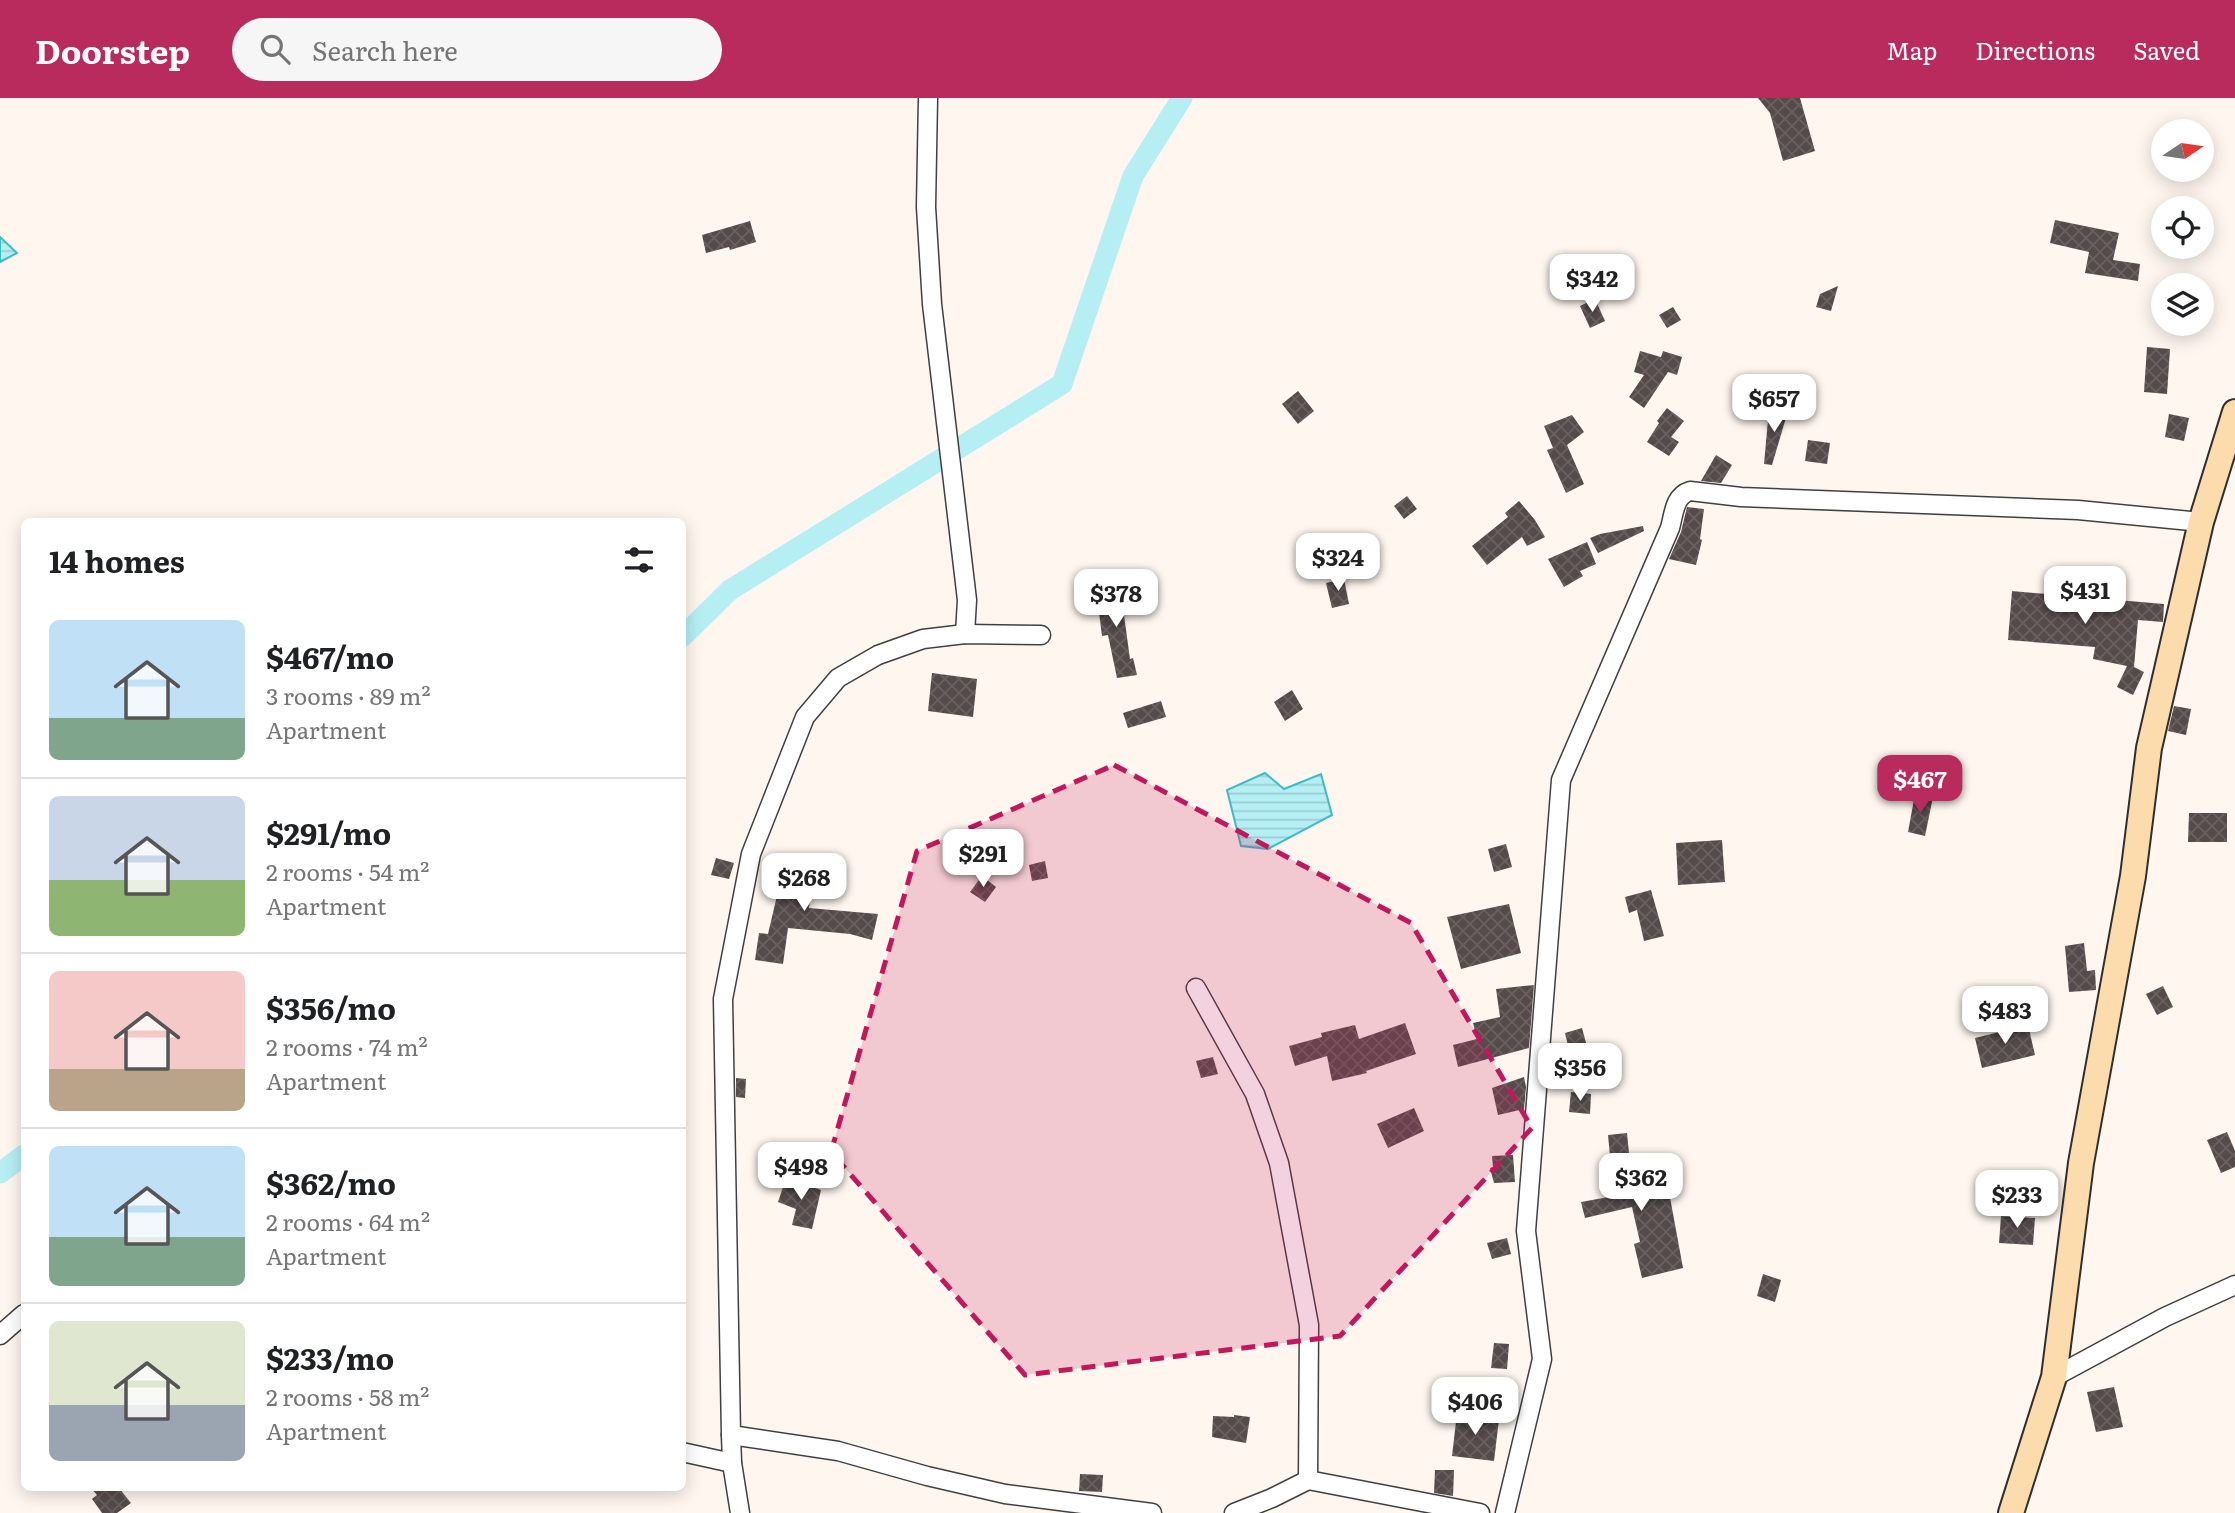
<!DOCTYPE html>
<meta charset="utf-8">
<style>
:root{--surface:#fff;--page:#f6f6f6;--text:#202124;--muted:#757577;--line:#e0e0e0;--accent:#b82b5c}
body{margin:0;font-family:Literata,serif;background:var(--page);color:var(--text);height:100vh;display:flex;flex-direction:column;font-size:26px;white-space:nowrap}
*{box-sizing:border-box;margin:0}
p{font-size:23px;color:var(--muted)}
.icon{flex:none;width:38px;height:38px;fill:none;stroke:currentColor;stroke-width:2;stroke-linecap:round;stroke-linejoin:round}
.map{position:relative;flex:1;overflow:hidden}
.panel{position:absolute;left:21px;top:420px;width:665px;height:973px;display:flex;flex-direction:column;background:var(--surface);border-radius:10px;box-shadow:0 4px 18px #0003}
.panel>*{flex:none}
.needle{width:46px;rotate:77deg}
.tools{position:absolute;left:2151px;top:21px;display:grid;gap:14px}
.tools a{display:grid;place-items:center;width:63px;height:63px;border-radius:50%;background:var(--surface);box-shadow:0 4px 18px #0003;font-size:35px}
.price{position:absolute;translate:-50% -60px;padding:0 16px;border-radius:14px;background:#fff;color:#222;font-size:23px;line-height:46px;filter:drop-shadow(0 2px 4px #0008)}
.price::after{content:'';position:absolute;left:50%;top:42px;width:21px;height:16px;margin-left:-10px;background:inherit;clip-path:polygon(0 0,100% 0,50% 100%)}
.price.active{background:var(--accent);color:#fff}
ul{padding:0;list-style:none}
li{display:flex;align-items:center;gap:21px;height:175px;padding:0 28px}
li+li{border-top:2px solid var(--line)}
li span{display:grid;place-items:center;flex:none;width:196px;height:140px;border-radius:10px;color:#555}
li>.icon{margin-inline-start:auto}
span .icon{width:84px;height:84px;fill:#fffc;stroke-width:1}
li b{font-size:30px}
h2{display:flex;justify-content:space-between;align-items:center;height:84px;padding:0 28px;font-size:30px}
header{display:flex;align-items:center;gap:42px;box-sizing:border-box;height:98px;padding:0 35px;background:var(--accent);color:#fff}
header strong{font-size:33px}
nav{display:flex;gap:38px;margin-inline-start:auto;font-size:24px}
.search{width:490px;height:63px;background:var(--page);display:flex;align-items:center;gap:18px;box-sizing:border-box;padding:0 24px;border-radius:38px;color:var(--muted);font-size:26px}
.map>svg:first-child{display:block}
</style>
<header>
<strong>Doorstep</strong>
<div class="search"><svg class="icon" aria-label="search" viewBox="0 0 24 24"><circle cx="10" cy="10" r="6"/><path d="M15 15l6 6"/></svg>Search here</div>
<nav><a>Map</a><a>Directions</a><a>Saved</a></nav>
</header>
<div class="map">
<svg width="2235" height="1415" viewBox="0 0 2235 1415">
<defs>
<pattern id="water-rules" width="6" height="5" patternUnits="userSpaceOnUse" patternTransform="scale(1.75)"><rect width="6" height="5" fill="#b5eff4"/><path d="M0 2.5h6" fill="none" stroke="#9accd0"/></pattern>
<pattern id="building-cross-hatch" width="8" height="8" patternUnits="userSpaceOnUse" patternTransform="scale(1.75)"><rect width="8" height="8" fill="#564b4a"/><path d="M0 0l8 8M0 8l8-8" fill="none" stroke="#696060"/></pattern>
</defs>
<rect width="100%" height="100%" fill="#fef6ef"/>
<g fill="url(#water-rules)" stroke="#3fbbc8" stroke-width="2">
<path d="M 0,139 L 17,155 L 0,164 Z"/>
<path d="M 1265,675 L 1284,691 L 1321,676 L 1332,717 L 1268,751 L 1241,748 L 1227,692 Z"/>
</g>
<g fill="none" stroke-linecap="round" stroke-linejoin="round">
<g stroke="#b5eff4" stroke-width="21">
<path d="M 682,539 L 730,492 L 1062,286 L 1133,78 L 1182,0"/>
<path d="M 0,1075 L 24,1057"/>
</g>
</g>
<g fill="url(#building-cross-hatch)">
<path d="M 1758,0 L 1800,0 L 1815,53 L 1783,63 L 1770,15 Z"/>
<path d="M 2055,122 L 2119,135 L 2113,162 L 2140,166 L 2138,183 L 2085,175 L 2089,154 L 2050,145 Z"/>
<path d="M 750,123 L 756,144 L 730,152 L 729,149 L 706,155 L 702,137 Z"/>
<path d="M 1608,177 L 1614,193 L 1597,198 L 1591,182 Z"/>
<path d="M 1838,188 L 1831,213 L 1816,209 L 1820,196 Z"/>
<path d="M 1595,201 L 1605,223 L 1590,230 L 1580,208 Z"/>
<path d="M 1673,209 L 1681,222 L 1667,230 L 1659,217 Z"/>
<path d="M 2147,249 L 2170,251 L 2167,296 L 2144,294 Z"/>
<path d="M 1640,253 L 1661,259 L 1663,253 L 1682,259 L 1677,277 L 1668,274 L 1644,310 L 1629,299 L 1644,277 L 1634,274 Z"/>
<path d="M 1298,293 L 1314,313 L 1298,326 L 1282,306 Z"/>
<path d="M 1667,310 L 1684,323 L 1671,339 L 1679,344 L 1669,358 L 1647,344 L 1659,325 L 1657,323 Z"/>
<path d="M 1769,311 L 1788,313 L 1772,367 L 1764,366 Z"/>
<path d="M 2169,316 L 2189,320 L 2184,343 L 2165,339 Z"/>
<path d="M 1572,317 L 1584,334 L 1567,347 L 1584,386 L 1566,395 L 1547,352 L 1553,350 L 1544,328 Z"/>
<path d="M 1808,342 L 1830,345 L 1827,366 L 1805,363 Z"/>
<path d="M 1716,357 L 1732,367 L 1721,385 L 1701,383 Z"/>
<path d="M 1407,398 L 1417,411 L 1404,421 L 1394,408 Z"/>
<path d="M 1519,403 L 1535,422 L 1545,439 L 1527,448 L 1522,439 L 1487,467 L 1472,448 L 1508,419 L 1505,415 Z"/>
<path d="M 1687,409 L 1704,411 L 1700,441 L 1702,442 L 1696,467 L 1669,461 L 1681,434 Z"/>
<path d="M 1643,428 L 1644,433 L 1598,455 L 1590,440 L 1600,436 Z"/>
<path d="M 1587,444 L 1596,466 L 1580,473 L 1583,478 L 1564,489 L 1548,461 Z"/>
<path d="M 1344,481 L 1349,506 L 1332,510 L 1326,485 Z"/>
<path d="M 1120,488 L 1130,561 L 1133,560 L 1137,577 L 1117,580 L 1108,537 L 1102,538 L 1096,491 Z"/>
<path d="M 2012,493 L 2164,506 L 2163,524 L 2138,522 L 2134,569 L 2144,574 L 2133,597 L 2117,589 L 2127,568 L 2093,561 L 2095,549 L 2008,542 Z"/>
<path d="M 932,575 L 977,581 L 973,619 L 928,613 Z"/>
<path d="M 1292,592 L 1303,611 L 1285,623 L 1274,604 Z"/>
<path d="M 1161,603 L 1166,619 L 1128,630 L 1123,615 Z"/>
<path d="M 2174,608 L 2191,611 L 2186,637 L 2168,633 Z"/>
<path d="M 1915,696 L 1933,699 L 1925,738 L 1908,734 Z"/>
<path d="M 2189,715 L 2227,715 L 2227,744 L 2188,744 Z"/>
<path d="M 1722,742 L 1725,784 L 1678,787 L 1676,745 Z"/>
<path d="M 1506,746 L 1512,769 L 1494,774 L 1488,751 Z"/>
<path d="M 716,760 L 734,765 L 729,781 L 711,777 Z"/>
<path d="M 774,763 L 814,768 L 809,810 L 878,816 L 872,842 L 850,836 L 788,830 L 783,866 L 755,862 L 759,835 L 768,836 L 779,789 L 771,788 Z"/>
<path d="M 1045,763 L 1048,780 L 1032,783 L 1029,767 Z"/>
<path d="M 982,778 L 996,789 L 985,804 L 970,794 Z"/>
<path d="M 1651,792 L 1664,838 L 1644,843 L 1637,812 L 1629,815 L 1625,799 Z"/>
<path d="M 1509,806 L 1521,855 L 1461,871 L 1447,819 Z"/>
<path d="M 2084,845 L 2087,873 L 2095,872 L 2096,892 L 2069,894 L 2065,848 Z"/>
<path d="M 1534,887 L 1529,950 L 1458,969 L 1453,947 L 1477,941 L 1473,925 L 1500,919 L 1496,891 Z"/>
<path d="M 2163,888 L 2173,909 L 2157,917 L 2146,896 Z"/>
<path d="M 1405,925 L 1416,956 L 1366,973 L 1367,975 L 1332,983 L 1327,958 L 1295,968 L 1289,948 L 1322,939 L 1321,935 L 1355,927 L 1359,941 Z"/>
<path d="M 2028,927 L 2035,957 L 1982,970 L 1975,940 Z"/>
<path d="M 1582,930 L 1588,952 L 1570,956 L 1565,935 Z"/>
<path d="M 1213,959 L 1218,976 L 1201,980 L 1196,963 Z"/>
<path d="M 1524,979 L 1526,989 L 1524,1011 L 1498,1017 L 1492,990 Z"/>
<path d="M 736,980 L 746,981 L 745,1000 L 736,999 Z"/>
<path d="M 1571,994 L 1591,996 L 1590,1016 L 1569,1014 Z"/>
<path d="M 1414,1010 L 1424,1033 L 1388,1050 L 1377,1026 Z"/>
<path d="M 2227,1034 L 2235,1053 L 2235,1069 L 2221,1075 L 2207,1042 Z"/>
<path d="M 1627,1035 L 1630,1065 L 1636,1065 L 1636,1093 L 1657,1089 L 1658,1097 L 1669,1094 L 1683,1170 L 1642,1180 L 1634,1146 L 1640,1144 L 1632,1109 L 1585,1120 L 1581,1104 L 1614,1098 L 1613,1057 L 1610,1058 L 1608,1037 Z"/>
<path d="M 1513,1057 L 1515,1084 L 1494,1085 L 1490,1070 L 1493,1069 L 1492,1058 Z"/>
<path d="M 786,1080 L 821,1092 L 812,1131 L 792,1127 L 796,1111 L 778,1104 Z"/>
<path d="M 2001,1118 L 2035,1120 L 2033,1147 L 1999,1145 Z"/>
<path d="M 1507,1140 L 1511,1156 L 1492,1161 L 1487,1145 Z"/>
<path d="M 1763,1176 L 1781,1182 L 1775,1204 L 1757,1198 Z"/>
<path d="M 1494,1245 L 1509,1246 L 1507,1271 L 1491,1270 Z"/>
<path d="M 2114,1289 L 2123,1329 L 2096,1334 L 2087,1294 Z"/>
<path d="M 1457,1315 L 1499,1321 L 1494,1363 L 1452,1358 Z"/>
<path d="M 1234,1317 L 1250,1319 L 1246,1345 L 1212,1339 L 1213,1318 L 1234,1319 Z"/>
<path d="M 1435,1372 L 1454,1372 L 1453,1398 L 1434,1395 Z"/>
<path d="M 1080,1376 L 1103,1377 L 1102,1394 L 1079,1393 Z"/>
<path d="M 91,1390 L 119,1390 L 131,1405 L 117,1415 L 102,1415 L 92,1401 L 97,1397 Z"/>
</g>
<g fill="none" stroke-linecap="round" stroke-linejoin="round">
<defs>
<g id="street">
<path d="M 928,0 L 926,109 L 932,206 L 967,502 L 965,536"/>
<path d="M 1196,890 L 1255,996 L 1279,1065 L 1309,1227 L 1308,1382 L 1480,1415"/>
<path d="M 0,1237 L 24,1216"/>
<path d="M 2054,1279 L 2165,1219 L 2235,1187"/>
<path d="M 731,1337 L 838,1353 L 927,1378 L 1005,1396 L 1152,1415"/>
<path d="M 682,1354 L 732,1365"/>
<path d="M 740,1415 L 732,1365 L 731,1337 L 723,901 L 751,756 L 805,619 L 838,580 L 878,557 L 923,541 L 965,536 L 1041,537"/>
<path d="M 1234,1415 L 1272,1400 L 1308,1382"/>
<path d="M 1505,1415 L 1542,1261 L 1526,1133 L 1561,682 L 1670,430 C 1674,416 1674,398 1690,393 L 1741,399 L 2078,412 L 2201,424"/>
</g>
<path id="secondary" d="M 2011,1415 L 2054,1279 L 2081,1065 L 2133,778 L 2149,650 L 2201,424 L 2235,314"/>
</defs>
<use href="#street" stroke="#404040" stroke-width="21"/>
<use href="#secondary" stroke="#2f2f2f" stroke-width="28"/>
<use href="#street" stroke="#fff" stroke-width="18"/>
<use href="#secondary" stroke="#fcdbac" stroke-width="24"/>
</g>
<path fill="#c2185b" fill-opacity="0.2" stroke="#c2185b" stroke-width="5" stroke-dasharray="14 9" stroke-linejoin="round" d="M 1114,667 L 1411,825 L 1532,1030 L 1340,1238 L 1025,1277 L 831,1054 L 917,753 Z"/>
</svg>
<div class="tools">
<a><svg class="needle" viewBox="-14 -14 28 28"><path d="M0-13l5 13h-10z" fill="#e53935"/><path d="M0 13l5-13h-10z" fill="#757577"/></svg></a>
<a><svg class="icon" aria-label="locate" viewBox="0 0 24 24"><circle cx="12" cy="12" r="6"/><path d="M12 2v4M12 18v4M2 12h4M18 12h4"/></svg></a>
<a><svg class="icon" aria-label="layers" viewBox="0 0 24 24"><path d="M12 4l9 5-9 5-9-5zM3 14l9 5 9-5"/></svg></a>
</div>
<b class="price" style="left:1592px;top:216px">$342</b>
<b class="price" style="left:1774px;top:336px">$657</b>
<b class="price" style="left:1338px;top:495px">$324</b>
<b class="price" style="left:2085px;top:528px">$431</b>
<b class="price" style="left:1116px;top:531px">$378</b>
<b class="price active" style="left:1920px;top:717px">$467</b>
<b class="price" style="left:983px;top:791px">$291</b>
<b class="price" style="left:804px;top:815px">$268</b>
<b class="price" style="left:2005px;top:948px">$483</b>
<b class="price" style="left:1580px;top:1005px">$356</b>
<b class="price" style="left:801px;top:1104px">$498</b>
<b class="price" style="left:1641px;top:1115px">$362</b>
<b class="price" style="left:2017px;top:1132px">$233</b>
<b class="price" style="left:1475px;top:1339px">$406</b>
<section class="panel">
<h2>14 homes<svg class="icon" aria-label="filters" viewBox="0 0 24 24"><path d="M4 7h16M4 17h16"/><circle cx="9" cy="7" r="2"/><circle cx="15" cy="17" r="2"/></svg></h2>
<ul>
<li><span style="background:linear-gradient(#bfe0f5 70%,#7fa58c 0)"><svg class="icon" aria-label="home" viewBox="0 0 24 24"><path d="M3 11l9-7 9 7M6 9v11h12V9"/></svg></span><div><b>$467/mo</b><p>3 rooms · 89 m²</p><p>Apartment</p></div></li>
<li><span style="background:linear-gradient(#c9d6e8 60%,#8fb573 0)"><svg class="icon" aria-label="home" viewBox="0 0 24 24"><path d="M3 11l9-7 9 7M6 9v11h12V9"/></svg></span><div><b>$291/mo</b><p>2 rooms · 54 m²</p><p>Apartment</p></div></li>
<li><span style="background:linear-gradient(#f6c9c9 70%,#b9a48a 0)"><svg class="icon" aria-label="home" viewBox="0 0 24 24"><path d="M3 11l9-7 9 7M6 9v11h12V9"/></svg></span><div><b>$356/mo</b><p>2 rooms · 74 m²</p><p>Apartment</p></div></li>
<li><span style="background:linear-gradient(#bfe0f5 65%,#7fa58c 0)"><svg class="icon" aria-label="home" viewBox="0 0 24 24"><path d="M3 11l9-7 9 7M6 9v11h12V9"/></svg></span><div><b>$362/mo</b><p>2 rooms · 64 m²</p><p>Apartment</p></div></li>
<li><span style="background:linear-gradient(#dfe7d0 60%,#9aa5b1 0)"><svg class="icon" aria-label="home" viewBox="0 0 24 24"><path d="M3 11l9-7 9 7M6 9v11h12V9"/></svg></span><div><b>$233/mo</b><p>2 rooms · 58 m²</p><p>Apartment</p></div></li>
</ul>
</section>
</div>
